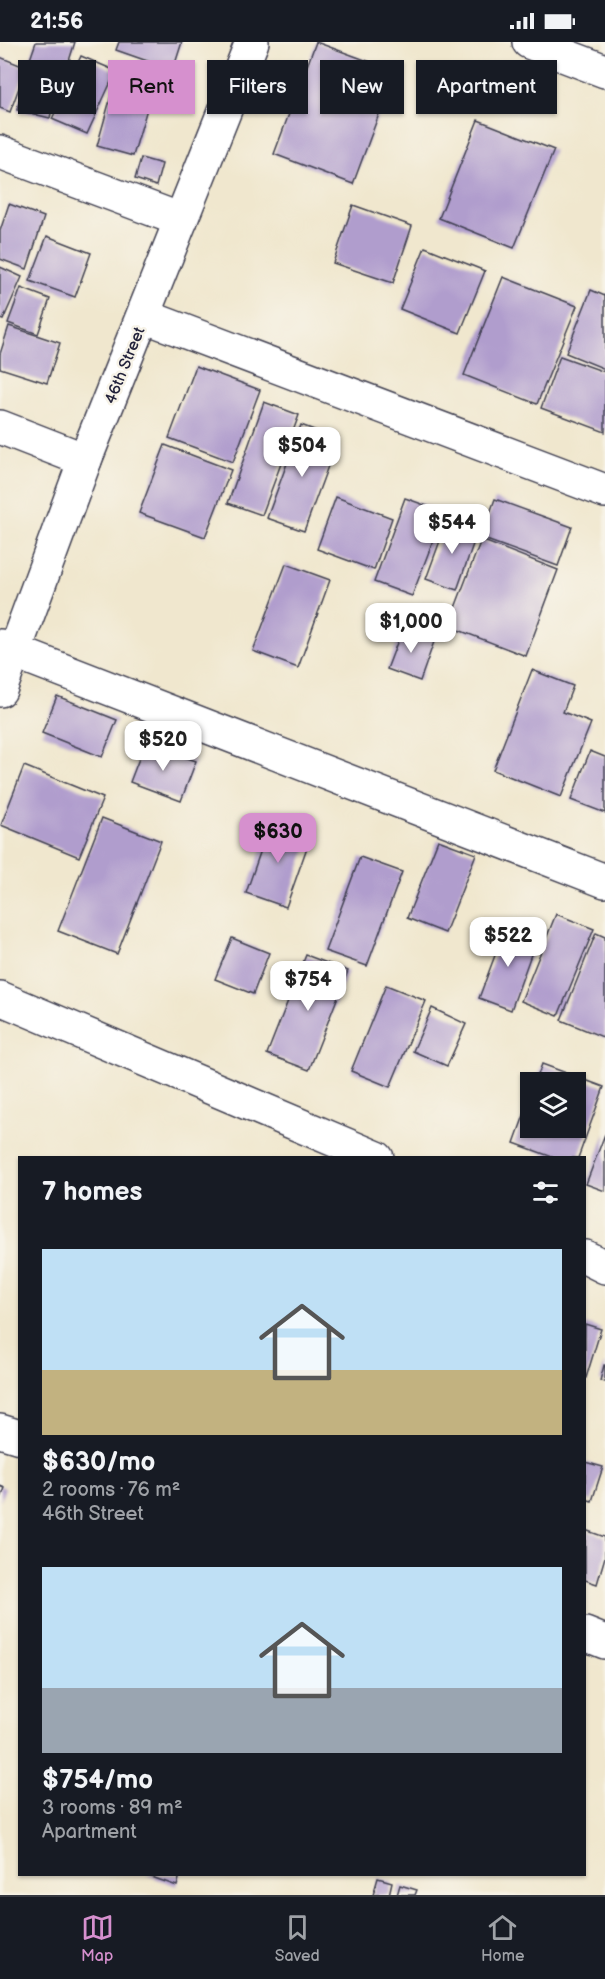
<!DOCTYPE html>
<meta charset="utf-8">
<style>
:root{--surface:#171b24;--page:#20242c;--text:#f1f3f6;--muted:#9ea1a6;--line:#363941;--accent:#d690ce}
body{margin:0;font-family:"Balsamiq Sans",sans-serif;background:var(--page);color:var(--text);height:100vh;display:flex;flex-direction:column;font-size:22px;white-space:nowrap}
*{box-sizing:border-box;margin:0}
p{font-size:20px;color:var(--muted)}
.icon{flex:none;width:33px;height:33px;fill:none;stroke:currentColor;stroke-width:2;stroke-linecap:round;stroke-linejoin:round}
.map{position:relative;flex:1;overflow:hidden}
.panel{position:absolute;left:18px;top:1114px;width:568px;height:720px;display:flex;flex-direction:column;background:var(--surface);border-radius:0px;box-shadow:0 2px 4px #0004}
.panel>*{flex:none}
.guide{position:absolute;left:18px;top:18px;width:570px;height:54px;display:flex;gap:12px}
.controls{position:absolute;left:520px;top:1030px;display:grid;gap:12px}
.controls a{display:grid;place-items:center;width:66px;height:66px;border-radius:0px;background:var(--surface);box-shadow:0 2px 4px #0004;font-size:30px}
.price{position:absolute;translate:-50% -51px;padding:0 14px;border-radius:12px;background:#fff;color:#222;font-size:20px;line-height:39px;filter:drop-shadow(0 2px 3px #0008)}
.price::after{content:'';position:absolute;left:50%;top:36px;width:18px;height:14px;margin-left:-9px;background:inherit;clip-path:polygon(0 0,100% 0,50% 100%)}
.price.active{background:var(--accent);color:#111}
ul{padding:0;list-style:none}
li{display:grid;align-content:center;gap:12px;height:318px;padding:0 24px}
li span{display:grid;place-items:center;height:186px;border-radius:0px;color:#555}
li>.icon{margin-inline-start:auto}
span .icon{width:108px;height:108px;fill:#fffc;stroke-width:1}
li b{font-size:26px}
h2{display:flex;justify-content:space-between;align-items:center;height:72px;padding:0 24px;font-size:26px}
.tag{padding:0 21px;border-radius:0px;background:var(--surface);box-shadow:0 2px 4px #0004;font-size:21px;line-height:54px}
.tag.active{background:var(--accent);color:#111}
.status{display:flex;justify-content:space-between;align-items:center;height:42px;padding:0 30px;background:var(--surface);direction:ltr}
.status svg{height:16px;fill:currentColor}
.tab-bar{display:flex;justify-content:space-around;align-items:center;height:84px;border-top:2px solid var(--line);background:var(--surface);font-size:16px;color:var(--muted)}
.tab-bar a{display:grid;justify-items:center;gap:3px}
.tab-bar .active{color:var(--accent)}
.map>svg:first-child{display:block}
</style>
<div class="status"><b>21:56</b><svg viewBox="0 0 49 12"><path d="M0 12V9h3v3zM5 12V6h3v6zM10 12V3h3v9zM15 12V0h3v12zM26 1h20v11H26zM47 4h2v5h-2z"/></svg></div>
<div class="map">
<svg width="605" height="1853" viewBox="0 0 605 1853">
<rect width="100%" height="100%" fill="#f7f3e8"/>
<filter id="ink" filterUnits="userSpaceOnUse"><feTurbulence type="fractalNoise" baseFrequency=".0167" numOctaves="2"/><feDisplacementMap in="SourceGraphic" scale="12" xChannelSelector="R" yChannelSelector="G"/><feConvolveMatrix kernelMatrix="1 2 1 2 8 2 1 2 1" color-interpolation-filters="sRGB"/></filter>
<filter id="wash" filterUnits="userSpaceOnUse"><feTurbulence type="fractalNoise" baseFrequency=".008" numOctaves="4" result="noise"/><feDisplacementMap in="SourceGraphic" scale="24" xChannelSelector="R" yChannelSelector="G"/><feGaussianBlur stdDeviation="1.35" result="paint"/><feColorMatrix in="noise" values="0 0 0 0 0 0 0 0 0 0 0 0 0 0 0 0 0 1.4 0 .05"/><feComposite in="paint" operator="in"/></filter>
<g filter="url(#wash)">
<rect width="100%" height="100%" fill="#f0e7ce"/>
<g id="blocks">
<g fill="#b09dcd">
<path d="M 36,0 L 75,0 L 60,47 L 23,35 L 10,70 L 0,66 L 0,15 L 27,26 Z"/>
<path d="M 119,0 L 182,0 L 173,28 L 116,8 Z"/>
<path d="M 316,0 L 395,29 L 353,142 L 274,112 Z"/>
<path d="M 81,14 L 116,29 L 87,92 L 52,77 Z"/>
<path d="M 117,33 L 154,43 L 133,114 L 97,104 Z"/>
<path d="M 22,48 L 54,56 L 50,76 L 17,68 Z"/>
<path d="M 478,78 L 554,108 L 514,206 L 439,176 Z"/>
<path d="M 141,116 L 162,122 L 156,144 L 135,137 Z"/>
<path d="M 9,162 L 44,175 L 27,227 L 0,217 L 0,189 Z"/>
<path d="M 353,163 L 412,184 L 393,241 L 333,221 Z"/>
<path d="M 47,194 L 91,211 L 75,255 L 30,239 Z"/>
<path d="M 425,205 L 485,229 L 460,291 L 400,267 Z"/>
<path d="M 0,225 L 22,235 L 3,278 L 0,277 Z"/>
<path d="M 503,235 L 577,264 L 537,362 L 464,333 Z"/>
<path d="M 21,246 L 50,257 L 38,292 L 8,281 Z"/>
<path d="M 591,248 L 605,254 L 605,327 L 566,311 Z"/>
<path d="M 9,284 L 60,301 L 47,341 L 0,326 L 0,312 Z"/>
<path d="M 560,314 L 605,330 L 605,390 L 541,366 Z"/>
<path d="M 196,324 L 260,348 L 233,420 L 169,396 Z"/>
<path d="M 264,360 L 299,373 L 262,473 L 228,461 Z"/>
<path d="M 301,383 L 338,397 L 304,489 L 267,476 Z"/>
<path d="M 165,403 L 231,428 L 205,495 L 139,471 Z"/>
<path d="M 336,455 L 392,476 L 374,528 L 317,507 Z"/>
<path d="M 405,456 L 444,470 L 412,554 L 374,540 Z"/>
<path d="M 495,457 L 572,485 L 558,524 L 481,496 Z"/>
<path d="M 448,477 L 478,488 L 457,548 L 426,537 Z"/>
<path d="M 481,498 L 558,528 L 526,614 L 448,584 Z"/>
<path d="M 286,522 L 330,538 L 298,626 L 253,609 Z"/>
<path d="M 403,585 L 435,597 L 420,639 L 387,627 Z"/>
<path d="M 532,628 L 573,644 L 563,670 L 591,681 L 561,755 L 493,728 Z"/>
<path d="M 57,654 L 117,678 L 102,715 L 42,691 Z"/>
<path d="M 145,701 L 196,719 L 181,759 L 130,740 Z"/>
<path d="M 590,709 L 605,715 L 605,771 L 571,758 Z"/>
<path d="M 24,724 L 103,756 L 79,815 L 1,783 Z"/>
<path d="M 102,776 L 161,799 L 117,912 L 58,889 Z"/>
<path d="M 271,779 L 311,794 L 286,865 L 246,851 Z"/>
<path d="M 438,798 L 476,812 L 445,891 L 407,876 Z"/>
<path d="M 360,815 L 402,830 L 367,924 L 325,909 Z"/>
<path d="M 556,872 L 594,887 L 558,974 L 521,959 Z"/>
<path d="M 506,884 L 537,896 L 511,968 L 479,956 Z"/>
<path d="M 596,891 L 605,895 L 605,996 L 561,978 Z"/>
<path d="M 232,896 L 269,911 L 253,952 L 215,937 Z"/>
<path d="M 306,913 L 348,929 L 309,1028 L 267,1012 Z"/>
<path d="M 386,943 L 426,959 L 390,1045 L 351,1029 Z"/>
<path d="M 432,966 L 466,982 L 447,1024 L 413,1009 Z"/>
<path d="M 542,1022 L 604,1045 L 578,1116 L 555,1116 L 514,1101 L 531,1054 L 531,1086 L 576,1086 L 576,1041 L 535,1041 Z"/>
<path d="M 605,1092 L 605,1149 L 586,1142 Z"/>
<path d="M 585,1282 L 601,1287 L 586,1336 L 585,1336 Z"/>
<path d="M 604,1323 L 605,1323 L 605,1340 L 600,1339 Z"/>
<path d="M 585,1420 L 603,1425 L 592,1459 L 585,1457 Z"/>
<path d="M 0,1444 L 5,1446 L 0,1459 Z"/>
<path d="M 585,1488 L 605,1495 L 605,1515 L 597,1542 L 585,1538 Z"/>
<path d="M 146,1833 L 180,1833 L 177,1844 Z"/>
<path d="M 378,1836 L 392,1840 L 389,1853 L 373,1853 Z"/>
<path d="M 400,1843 L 417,1848 L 415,1853 L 397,1853 Z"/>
</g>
</g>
</g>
<g filter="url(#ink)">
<use href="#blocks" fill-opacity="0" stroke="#414051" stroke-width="1.5"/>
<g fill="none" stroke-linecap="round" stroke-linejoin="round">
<defs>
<g id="street">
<path d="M 529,0 L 605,29"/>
<path d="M 0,110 L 181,178"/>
<path d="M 144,274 L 605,449"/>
<path d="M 0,385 L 85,418"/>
<path d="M 0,604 L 605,839"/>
<path d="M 0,648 L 85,418 L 252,0"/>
<path d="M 0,956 L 377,1116"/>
<path d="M 585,1215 L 605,1225"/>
<path d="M 0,1389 L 20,1395"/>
<path d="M 585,1592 L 605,1600"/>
</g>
</defs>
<use href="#street" stroke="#414051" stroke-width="36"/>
<use href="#street" stroke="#fff" stroke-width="33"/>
</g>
</g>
<g text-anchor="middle" stroke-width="5" stroke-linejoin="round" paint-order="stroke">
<g font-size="16" fill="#22223b" stroke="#f7f3e8">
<text transform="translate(124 323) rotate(-68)" y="6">46th Street</text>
</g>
</g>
</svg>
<div class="controls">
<a><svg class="icon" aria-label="layers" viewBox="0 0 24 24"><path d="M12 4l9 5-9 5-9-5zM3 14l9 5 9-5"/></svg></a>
</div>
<b class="price" style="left:302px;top:436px">$504</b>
<b class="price" style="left:452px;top:513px">$544</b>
<b class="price" style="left:411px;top:612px">$1,000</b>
<b class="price" style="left:163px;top:730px">$520</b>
<b class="price active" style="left:278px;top:822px">$630</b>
<b class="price" style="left:508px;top:926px">$522</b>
<b class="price" style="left:308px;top:970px">$754</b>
<div class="guide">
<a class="tag">Buy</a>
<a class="tag active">Rent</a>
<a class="tag">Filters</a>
<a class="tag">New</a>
<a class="tag">Apartment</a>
</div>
<section class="panel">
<h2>7 homes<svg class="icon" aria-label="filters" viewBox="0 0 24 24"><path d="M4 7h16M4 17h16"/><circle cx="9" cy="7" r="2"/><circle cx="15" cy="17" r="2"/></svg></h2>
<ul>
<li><span style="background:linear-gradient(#bfe0f5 65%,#c2b280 0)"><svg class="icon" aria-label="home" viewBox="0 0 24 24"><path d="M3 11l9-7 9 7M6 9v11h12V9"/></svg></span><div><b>$630/mo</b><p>2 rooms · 76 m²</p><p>46th Street</p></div></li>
<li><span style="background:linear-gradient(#bfe0f5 65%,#9aa5b1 0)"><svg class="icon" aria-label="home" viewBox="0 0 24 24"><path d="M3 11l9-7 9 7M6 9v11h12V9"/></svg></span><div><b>$754/mo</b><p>3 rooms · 89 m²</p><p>Apartment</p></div></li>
</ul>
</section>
</div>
<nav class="tab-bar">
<a class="active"><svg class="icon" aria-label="map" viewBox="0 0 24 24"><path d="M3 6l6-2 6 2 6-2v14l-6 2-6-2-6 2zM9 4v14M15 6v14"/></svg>Map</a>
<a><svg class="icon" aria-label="saved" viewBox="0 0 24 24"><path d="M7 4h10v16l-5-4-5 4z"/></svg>Saved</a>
<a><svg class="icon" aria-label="home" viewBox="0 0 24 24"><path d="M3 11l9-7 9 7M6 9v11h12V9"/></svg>Home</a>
</nav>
